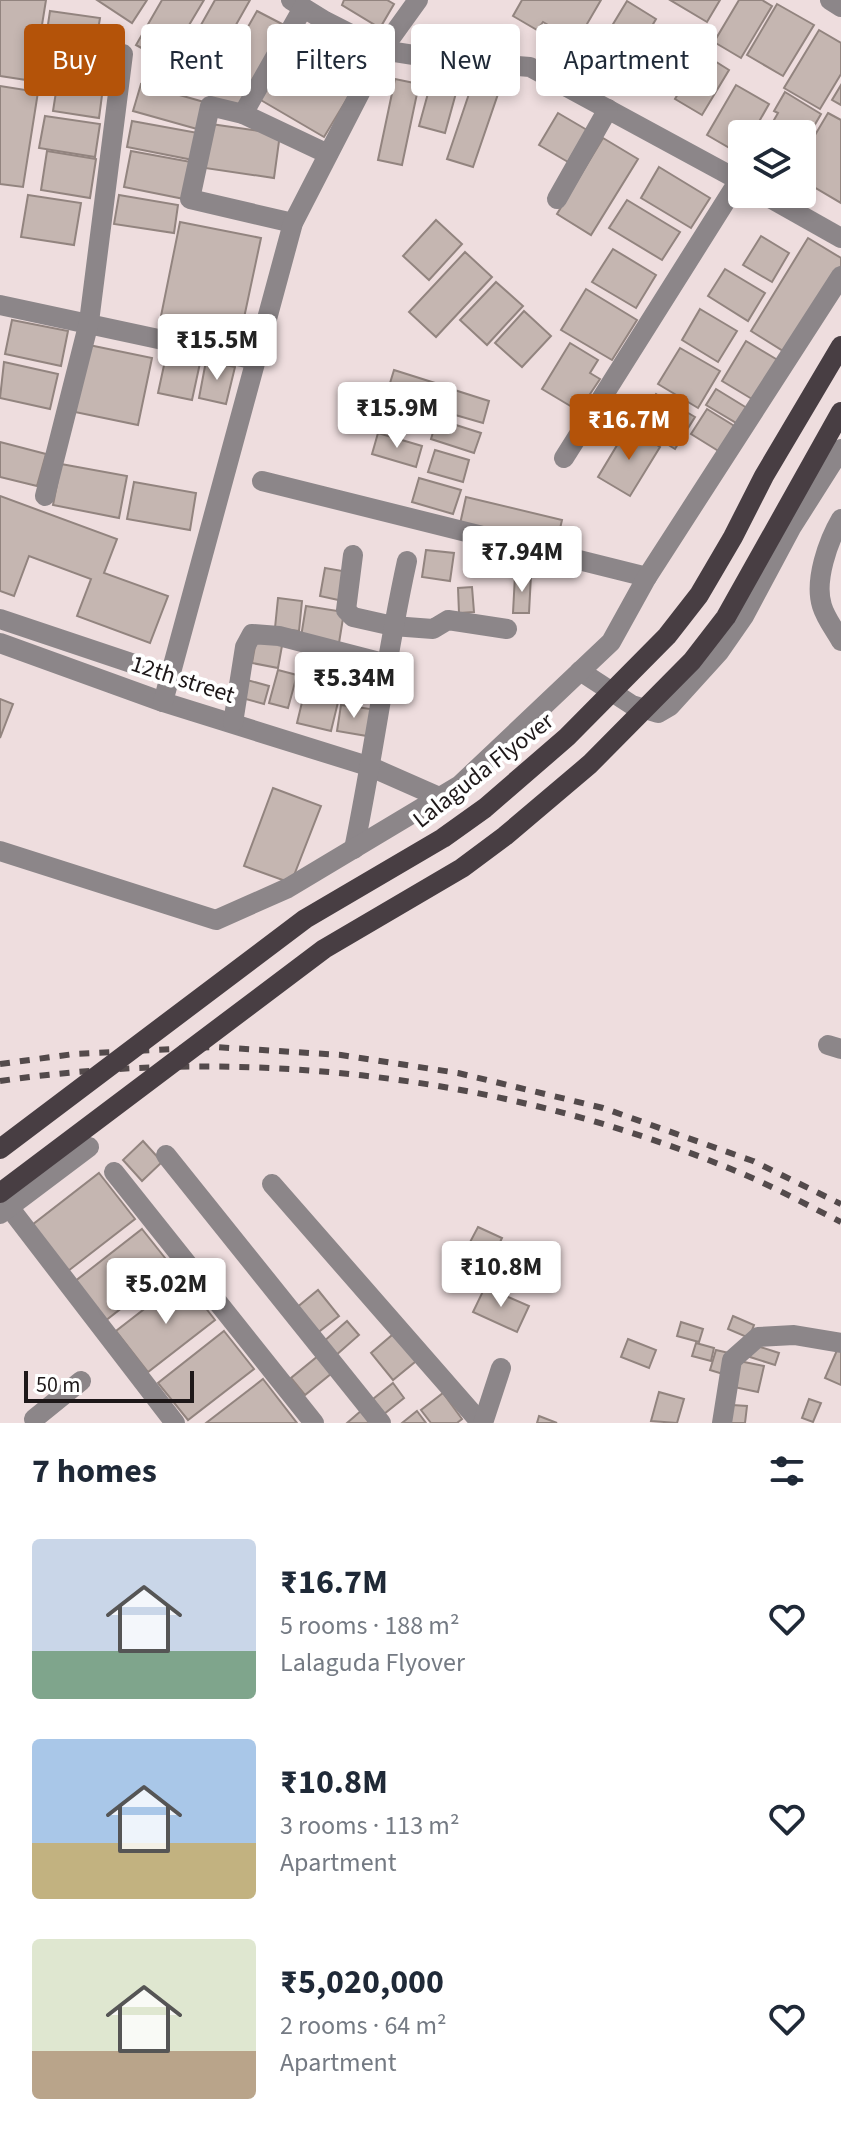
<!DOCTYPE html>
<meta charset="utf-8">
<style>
:root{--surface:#fff;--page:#f2f2f3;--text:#1f2937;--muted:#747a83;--accent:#b45309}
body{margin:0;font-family:"Source Sans 3",sans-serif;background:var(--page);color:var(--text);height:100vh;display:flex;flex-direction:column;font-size:30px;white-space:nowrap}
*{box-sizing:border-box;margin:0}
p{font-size:26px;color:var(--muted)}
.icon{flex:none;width:44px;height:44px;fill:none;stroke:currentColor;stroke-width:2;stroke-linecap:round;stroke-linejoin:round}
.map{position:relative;height:1423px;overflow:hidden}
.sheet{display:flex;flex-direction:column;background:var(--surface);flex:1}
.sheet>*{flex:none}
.guide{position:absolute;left:24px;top:24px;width:794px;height:72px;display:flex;gap:16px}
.buttons{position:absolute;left:728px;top:120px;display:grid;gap:16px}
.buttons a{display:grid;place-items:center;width:88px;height:88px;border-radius:8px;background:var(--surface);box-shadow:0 4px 12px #0003;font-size:40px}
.scale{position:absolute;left:24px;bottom:20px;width:170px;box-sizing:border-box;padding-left:8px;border:4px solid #1e1819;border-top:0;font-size:22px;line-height:28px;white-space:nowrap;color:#1e1819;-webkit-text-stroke:6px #fff;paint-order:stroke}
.price{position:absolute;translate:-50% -68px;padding:0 18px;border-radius:8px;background:#fff;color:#222;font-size:26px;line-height:52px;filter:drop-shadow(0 2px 4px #0008)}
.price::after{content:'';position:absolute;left:50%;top:48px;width:24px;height:18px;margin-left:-12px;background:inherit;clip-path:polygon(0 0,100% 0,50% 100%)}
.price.current{background:var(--accent);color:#fff}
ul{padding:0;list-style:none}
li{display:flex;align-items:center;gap:24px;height:200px;padding:0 32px}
li span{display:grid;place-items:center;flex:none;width:224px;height:160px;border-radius:8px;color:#555}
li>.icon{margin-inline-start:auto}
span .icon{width:96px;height:96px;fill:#fffc;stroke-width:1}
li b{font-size:34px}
h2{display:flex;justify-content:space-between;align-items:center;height:96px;padding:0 32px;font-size:34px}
.tag{padding:0 28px;border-radius:8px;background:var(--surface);box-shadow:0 4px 12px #0003;font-size:28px;line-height:72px}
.tag.current{background:var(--accent);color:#fff}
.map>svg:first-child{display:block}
</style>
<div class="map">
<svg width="841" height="1423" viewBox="0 0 841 1423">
<rect width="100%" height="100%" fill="#eeddde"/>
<g fill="#c5b6b1" stroke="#92847f" stroke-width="2">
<path d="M 0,0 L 46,0 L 33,81 L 0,76 Z"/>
<path d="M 97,0 L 147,0 L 132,23 Z"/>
<path d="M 162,0 L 204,0 L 167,62 L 136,45 Z"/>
<path d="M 215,0 L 250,0 L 202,85 L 175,71 Z"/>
<path d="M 344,0 L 387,0 L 394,4 L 380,28 L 342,5 Z"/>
<path d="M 522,0 L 601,0 L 573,48 L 556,38 L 560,32 L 543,22 L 537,30 L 513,16 Z"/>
<path d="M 670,0 L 720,0 L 707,22 Z"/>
<path d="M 739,0 L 762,0 L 772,6 L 741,58 L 714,42 Z"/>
<path d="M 627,1 L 656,19 L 631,62 L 601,44 Z"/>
<path d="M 777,4 L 814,25 L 783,76 L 747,55 Z"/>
<path d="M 50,11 L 100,18 L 92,66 L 43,58 Z"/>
<path d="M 257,11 L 284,25 L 235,111 L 209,96 Z"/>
<path d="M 819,30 L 841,43 L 841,74 L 820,109 L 784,88 Z"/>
<path d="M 660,31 L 691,49 L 668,88 L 637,70 Z"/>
<path d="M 294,41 L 359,79 L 324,137 L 259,99 Z"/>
<path d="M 702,53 L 729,70 L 702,115 L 675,99 Z"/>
<path d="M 59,73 L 104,80 L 99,118 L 53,111 Z"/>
<path d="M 395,79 L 419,84 L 402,165 L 378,160 Z"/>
<path d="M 473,82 L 499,91 L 473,167 L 447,159 Z"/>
<path d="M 141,84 L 204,102 L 197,129 L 133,111 Z"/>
<path d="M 736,85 L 769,104 L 752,134 L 742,134 L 740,154 L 707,135 Z"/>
<path d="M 841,85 L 841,105 L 832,100 Z"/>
<path d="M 0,86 L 38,92 L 23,187 L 0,184 Z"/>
<path d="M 430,86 L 456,93 L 445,133 L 419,126 Z"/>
<path d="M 785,92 L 821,114 L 802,147 L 802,134 L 766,134 L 778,113 L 774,111 Z"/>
<path d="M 558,113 L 587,130 L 568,162 L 539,145 Z"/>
<path d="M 828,113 L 841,120 L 841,203 L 802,180 L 802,157 Z"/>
<path d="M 45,116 L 100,124 L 95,157 L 39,148 Z"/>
<path d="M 132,121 L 198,133 L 193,160 L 127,147 Z"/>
<path d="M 211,124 L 280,134 L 274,178 L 205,168 Z"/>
<path d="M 603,138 L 638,159 L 591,235 L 557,214 Z"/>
<path d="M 47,151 L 96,159 L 90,198 L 41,190 Z"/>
<path d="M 131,151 L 191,162 L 184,199 L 124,187 Z"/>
<path d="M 659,167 L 710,198 L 691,228 L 641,198 Z"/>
<path d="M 28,195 L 81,203 L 74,245 L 21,237 Z"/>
<path d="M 119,195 L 178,205 L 174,233 L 114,224 Z"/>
<path d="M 627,200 L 680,232 L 662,260 L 609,228 Z"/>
<path d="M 436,220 L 462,244 L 429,280 L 403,256 Z"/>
<path d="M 180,222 L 261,238 L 241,332 L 161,316 Z"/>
<path d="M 761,236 L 789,253 L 772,282 L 743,265 Z"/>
<path d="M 808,238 L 841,258 L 841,266 L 788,354 L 751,331 Z"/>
<path d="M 613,249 L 656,275 L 636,308 L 592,282 Z"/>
<path d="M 465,252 L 492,277 L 436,337 L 409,312 Z"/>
<path d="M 725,269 L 765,293 L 748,321 L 708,296 Z"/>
<path d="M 496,282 L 523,306 L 487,345 L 460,320 Z"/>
<path d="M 586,289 L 637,320 L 612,360 L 561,330 Z"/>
<path d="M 700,309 L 737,331 L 718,362 L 682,340 Z"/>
<path d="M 524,311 L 551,336 L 522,367 L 495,343 Z"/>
<path d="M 12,320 L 68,331 L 61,366 L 5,354 Z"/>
<path d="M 746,341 L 781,362 L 757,402 L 722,381 Z"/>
<path d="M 570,343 L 598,360 L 590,373 L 600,379 L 586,400 L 579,396 L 572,407 L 542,389 Z"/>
<path d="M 89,345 L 152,358 L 138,425 L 75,412 Z"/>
<path d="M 680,348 L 720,371 L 698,408 L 658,384 Z"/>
<path d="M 166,356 L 200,363 L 192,400 L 158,393 Z"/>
<path d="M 206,361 L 235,367 L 226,404 L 199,398 Z"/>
<path d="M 4,362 L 58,374 L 50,409 L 0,398 Z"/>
<path d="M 394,370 L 435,383 L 429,405 L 387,393 Z"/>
<path d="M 445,387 L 489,401 L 483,423 L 438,410 Z"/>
<path d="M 716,389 L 747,408 L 738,424 L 706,405 Z"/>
<path d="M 656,394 L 695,417 L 675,449 L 637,426 Z"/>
<path d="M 707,409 L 736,427 L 720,452 L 691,434 Z"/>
<path d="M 437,419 L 481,433 L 474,453 L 431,439 Z"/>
<path d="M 628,427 L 660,447 L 630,496 L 598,477 Z"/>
<path d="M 378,433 L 422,446 L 416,467 L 372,454 Z"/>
<path d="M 0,442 L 46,454 L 37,486 L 0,477 Z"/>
<path d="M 435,450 L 469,460 L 463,482 L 428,472 Z"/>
<path d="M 61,464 L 127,476 L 119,518 L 53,505 Z"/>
<path d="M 419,478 L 461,490 L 453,514 L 412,502 Z"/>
<path d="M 134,482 L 196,493 L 190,530 L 127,519 Z"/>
<path d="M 0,496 L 117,539 L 104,573 L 168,596 L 150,643 L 77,616 L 91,579 L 29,556 L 14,596 L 0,591 Z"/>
<path d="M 466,497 L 562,520 L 556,546 L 460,524 Z"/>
<path d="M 426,550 L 454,553 L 450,581 L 422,577 Z"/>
<path d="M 325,568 L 348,572 L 343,601 L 320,596 Z"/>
<path d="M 515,575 L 531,575 L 529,613 L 513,613 Z"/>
<path d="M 472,587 L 474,612 L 459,613 L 458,588 Z"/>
<path d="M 278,598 L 302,601 L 299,631 L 275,628 Z"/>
<path d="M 306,606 L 344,612 L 339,643 L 301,637 Z"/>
<path d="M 257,635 L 283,640 L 278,668 L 252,663 Z"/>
<path d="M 305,649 L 349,659 L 342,689 L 299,680 Z"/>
<path d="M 278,670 L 297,675 L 288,708 L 269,703 Z"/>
<path d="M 247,680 L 269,686 L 264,704 L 242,698 Z"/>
<path d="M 305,690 L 339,698 L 331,731 L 297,723 Z"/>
<path d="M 0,699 L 13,704 L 0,738 Z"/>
<path d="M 341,705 L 371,709 L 367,736 L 337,731 Z"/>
<path d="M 273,788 L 321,806 L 291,883 L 244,866 Z"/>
<path d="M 143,1141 L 162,1162 L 142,1181 L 123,1160 Z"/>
<path d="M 99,1173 L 135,1219 L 68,1271 L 32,1225 Z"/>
<path d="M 478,1227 L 502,1238 L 483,1278 L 458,1265 Z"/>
<path d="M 142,1229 L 173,1268 L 105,1321 L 74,1282 Z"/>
<path d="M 183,1279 L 215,1320 L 148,1372 L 116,1331 Z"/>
<path d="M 485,1287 L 529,1306 L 517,1332 L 473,1312 Z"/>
<path d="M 318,1290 L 339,1316 L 316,1334 L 295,1309 Z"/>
<path d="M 733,1316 L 754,1325 L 749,1338 L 728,1329 Z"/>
<path d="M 347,1321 L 359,1335 L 335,1356 L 323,1342 Z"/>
<path d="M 681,1322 L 703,1329 L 699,1342 L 677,1336 Z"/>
<path d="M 398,1330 L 421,1357 L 393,1380 L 371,1353 Z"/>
<path d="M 224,1331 L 254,1369 L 188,1420 L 158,1383 Z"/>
<path d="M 628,1339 L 656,1350 L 649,1368 L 621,1357 Z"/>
<path d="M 696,1343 L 714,1348 L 711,1361 L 692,1356 Z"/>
<path d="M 754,1345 L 779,1353 L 775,1365 L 750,1357 Z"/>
<path d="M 838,1348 L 841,1349 L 841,1385 L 825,1378 Z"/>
<path d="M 716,1350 L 729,1353 L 723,1374 L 710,1370 Z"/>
<path d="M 318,1356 L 332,1373 L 305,1395 L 291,1378 Z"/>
<path d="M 739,1361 L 764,1366 L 758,1392 L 734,1387 Z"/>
<path d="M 263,1379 L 297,1423 L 206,1423 Z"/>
<path d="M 393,1383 L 404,1398 L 384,1414 L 373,1399 Z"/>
<path d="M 659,1392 L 684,1399 L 677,1423 L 651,1421 Z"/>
<path d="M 443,1393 L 462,1419 L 457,1423 L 431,1423 L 421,1410 Z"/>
<path d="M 809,1399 L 821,1403 L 813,1422 L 802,1418 Z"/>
<path d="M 732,1405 L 747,1406 L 745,1423 L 730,1423 Z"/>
<path d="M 362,1410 L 370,1420 L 367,1423 L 347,1423 Z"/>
<path d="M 417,1411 L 426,1423 L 402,1423 Z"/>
<path d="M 539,1416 L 557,1423 L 537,1423 Z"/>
</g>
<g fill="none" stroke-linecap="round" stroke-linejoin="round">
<g stroke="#8c8689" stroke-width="20">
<path d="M 291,0 L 325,21 L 382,50 L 452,61 L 530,67 L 742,182"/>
<path d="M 830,0 L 841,7"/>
<path d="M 243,114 L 303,8"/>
<path d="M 763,194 L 841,238"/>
<path d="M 557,199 L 608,109"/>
<path d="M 293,223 L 190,199 L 210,106 L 243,114 L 328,154"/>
<path d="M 0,305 L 256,360"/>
<path d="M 564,458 L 739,180"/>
<path d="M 262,481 L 647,577"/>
<path d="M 45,496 L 89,322 L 123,54"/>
<path d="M 841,519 C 828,541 814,581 822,606 C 826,619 835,630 841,641"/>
<path d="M 353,555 L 346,610 L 353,617 L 393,626 L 433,629 L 448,620 L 507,629"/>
<path d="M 0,619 L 170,676"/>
<path d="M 0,643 L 163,702 L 371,767 L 439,797"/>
<path d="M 580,671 L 632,705 L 658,713 L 670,706 L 719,652 L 744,616 L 791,528 L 841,449"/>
<path d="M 163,702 L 293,223 L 382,50 L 418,0"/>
<path d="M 233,723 L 245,647 L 252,634 L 279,636 L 387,664"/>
<path d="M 354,849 C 374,753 386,656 407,561"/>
<path d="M 0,851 L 216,920 L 288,888 L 460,785 L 611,642 L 647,577 L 841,276"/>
<path d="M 828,1045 L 841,1049"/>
<path d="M 166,1155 L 381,1423"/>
<path d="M 114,1172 L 314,1423"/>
<path d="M 272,1184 L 481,1423"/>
<path d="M 9,1207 L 175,1423"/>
<path d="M 0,1214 L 89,1147"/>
<path d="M 34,1419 L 81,1381"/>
<path d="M 483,1423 L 501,1368"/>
<path d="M 722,1423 L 732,1360 L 758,1337 L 794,1335 L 841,1343"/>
</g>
<g stroke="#534a4b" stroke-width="6" stroke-dasharray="10 10" stroke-linecap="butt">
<path d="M 0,1064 L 74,1054 L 214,1047 L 341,1055 L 458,1073 L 603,1108 L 753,1161 L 841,1204"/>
<path d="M 0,1081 C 249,1045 511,1076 743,1174 C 776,1188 809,1206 841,1222"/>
</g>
<g stroke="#483e43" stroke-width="20">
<path d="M 0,1149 L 305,919 L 443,838 L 485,808 L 567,737 L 667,636 L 699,595 L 733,537 L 764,476 L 841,346"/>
<path d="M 0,1193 L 324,949 L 462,868 L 505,836 L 590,764 L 692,661 L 726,617 L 841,412"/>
</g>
</g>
<g text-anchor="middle" stroke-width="8" stroke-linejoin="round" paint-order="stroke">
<g font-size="24" fill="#1e1819" stroke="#fff">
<text transform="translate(183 679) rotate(18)" y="8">12th street</text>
<text transform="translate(483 770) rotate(-38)" y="8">Lalaguda Flyover</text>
</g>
</g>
</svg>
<div class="buttons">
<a><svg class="icon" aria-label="layers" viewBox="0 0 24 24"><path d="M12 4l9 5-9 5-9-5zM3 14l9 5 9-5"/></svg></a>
</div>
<div class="scale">50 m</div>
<b class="price" style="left:217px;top:382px">₹15.5M</b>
<b class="price" style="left:397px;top:450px">₹15.9M</b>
<b class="price current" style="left:629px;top:462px">₹16.7M</b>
<b class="price" style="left:522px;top:594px">₹7.94M</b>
<b class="price" style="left:354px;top:720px">₹5.34M</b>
<b class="price" style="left:501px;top:1309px">₹10.8M</b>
<b class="price" style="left:166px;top:1326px">₹5.02M</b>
<div class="guide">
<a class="tag current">Buy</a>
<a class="tag">Rent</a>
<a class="tag">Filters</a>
<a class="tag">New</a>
<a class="tag">Apartment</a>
</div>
</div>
<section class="sheet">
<h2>7 homes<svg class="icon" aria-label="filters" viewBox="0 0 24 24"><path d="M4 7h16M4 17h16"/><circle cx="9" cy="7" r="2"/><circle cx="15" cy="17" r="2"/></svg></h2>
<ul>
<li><span style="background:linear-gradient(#c9d6e8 70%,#7fa58c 0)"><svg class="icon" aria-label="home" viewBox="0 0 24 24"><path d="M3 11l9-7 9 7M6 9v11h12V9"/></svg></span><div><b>₹16.7M</b><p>5 rooms · 188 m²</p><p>Lalaguda Flyover</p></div><svg class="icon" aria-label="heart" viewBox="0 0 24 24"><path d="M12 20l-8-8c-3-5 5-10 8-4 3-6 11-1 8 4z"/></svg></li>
<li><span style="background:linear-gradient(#a9c7e8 65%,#c2b280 0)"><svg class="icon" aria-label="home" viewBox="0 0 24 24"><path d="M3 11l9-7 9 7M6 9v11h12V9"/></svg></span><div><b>₹10.8M</b><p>3 rooms · 113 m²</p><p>Apartment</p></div><svg class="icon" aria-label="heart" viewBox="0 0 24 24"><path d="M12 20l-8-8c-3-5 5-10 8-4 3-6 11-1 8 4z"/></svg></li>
<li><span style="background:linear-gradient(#dfe7d0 70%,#b9a48a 0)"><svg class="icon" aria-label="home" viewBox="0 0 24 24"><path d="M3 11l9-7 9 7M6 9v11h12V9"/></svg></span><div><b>₹5,020,000</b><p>2 rooms · 64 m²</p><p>Apartment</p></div><svg class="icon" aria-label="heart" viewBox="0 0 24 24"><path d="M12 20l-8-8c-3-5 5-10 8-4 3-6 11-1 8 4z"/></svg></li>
</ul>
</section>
